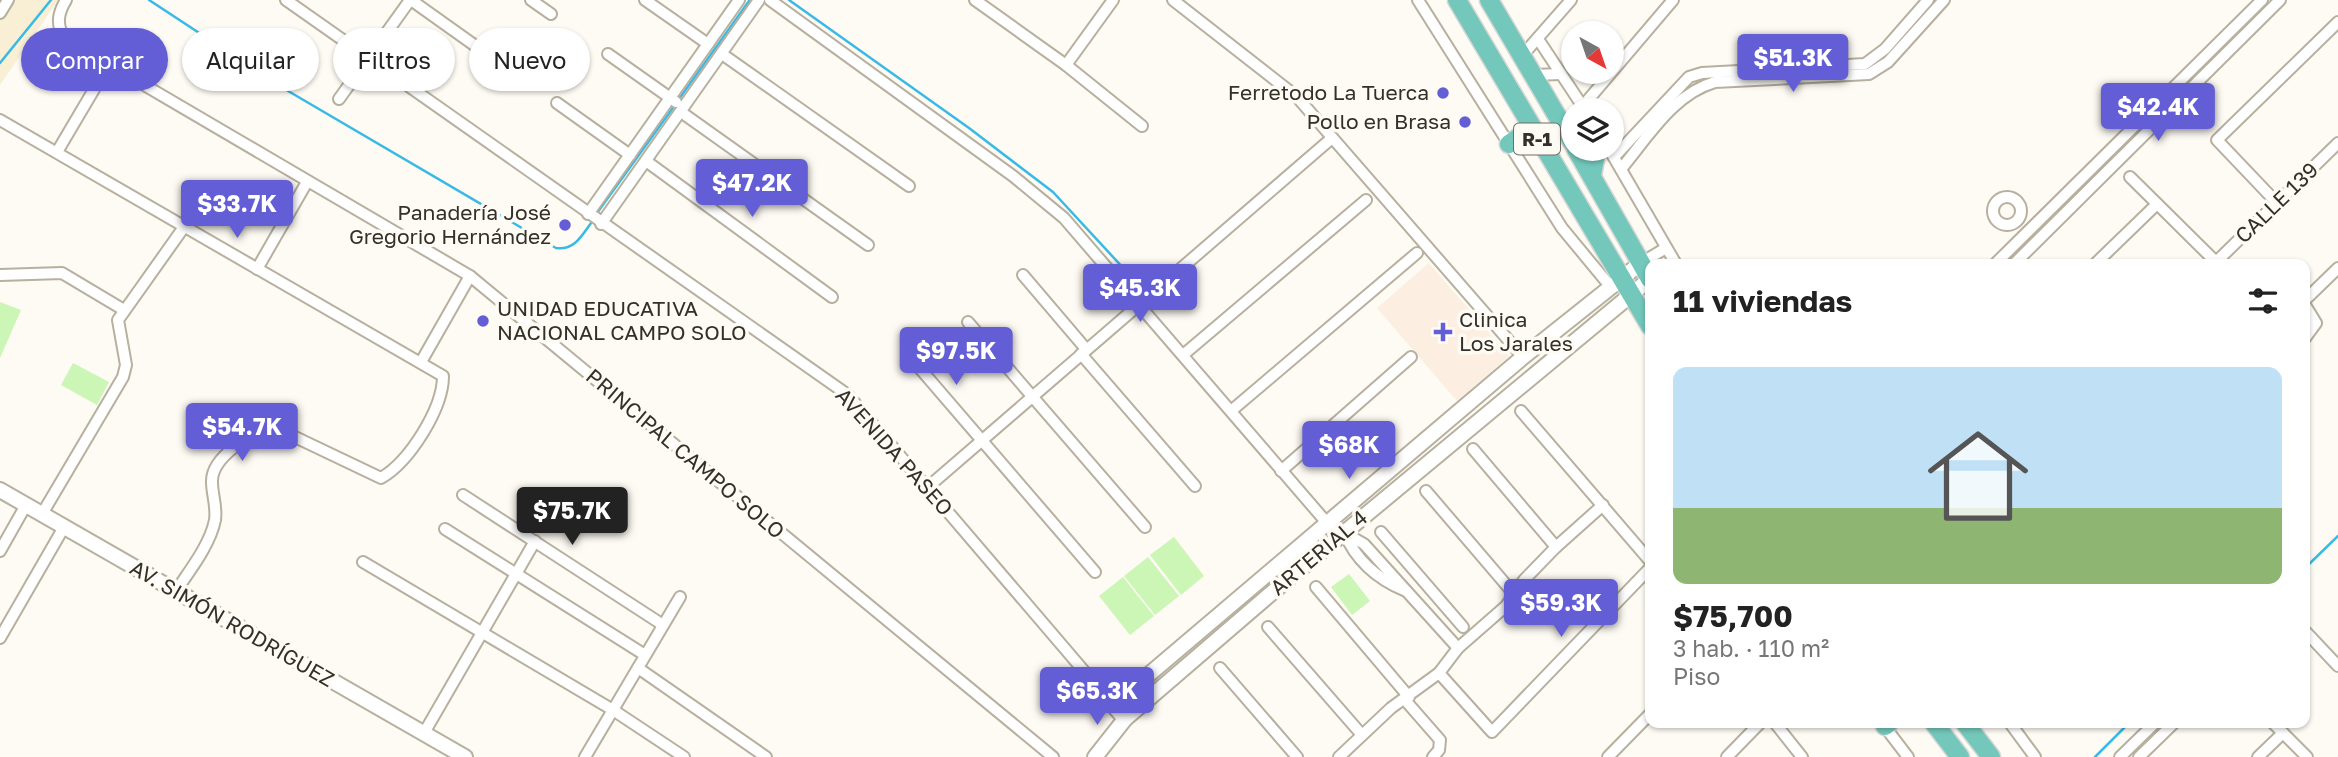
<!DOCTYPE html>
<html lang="es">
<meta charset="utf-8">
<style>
:root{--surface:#fff;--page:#f2f2f2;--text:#222;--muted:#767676;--line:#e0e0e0;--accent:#635dd6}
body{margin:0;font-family:"Golos Text",sans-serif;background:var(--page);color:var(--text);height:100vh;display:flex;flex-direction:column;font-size:26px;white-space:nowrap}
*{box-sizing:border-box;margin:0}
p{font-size:23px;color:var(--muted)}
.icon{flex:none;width:38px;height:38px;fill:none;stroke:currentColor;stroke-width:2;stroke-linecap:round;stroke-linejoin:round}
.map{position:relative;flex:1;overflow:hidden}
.details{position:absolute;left:1645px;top:259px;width:665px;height:469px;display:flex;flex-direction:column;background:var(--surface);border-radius:14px;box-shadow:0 2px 5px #0004}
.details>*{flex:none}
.top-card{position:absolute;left:21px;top:28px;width:665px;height:63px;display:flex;gap:14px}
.needle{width:46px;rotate:140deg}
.fabs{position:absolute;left:1561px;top:21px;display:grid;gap:14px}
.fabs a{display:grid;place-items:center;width:63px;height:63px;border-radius:50%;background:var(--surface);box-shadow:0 2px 5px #0004;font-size:35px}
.price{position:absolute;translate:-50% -60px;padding:0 16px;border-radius:7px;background:var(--accent);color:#fff;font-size:23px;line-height:46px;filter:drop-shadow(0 2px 4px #0008)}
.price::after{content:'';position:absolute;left:50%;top:42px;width:21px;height:16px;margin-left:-10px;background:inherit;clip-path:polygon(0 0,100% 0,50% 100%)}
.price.current{background:#222;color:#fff}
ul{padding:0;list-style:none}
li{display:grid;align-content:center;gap:14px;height:371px;padding:0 28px}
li+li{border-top:2px solid var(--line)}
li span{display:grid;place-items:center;height:217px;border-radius:14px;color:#555}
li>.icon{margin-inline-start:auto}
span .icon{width:126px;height:126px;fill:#fffc;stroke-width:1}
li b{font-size:30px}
h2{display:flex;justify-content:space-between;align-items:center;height:84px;padding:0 28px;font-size:30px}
.chip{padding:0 24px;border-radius:32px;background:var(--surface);box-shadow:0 2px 5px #0004;font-size:24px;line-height:63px}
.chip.current{background:var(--accent);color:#fff}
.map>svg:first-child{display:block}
</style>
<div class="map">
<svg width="2338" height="757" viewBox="0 0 2338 757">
<rect width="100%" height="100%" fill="#fefbf4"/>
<path fill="#f9efd5" d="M 0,0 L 58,0 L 0,85 Z"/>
<path fill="#fcefe1" d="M 1429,263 L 1509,356 L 1457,401 L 1377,308 Z"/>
<g fill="#cbf6b5">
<path d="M 0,302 L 21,310 L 0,358 Z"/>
<path d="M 73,363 L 109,382 L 97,405 L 61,385 Z"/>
<path d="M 1174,537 L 1204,576 L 1181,595 L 1150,555 Z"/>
<path d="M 1148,557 L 1179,596 L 1155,615 L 1124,576 Z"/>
<path d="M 1349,574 L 1370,601 L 1352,615 L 1331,587 Z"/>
<path d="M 1123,577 L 1154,616 L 1130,635 L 1099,596 Z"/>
</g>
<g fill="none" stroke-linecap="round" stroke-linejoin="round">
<g stroke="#39bae6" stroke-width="2.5">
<path d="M 149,0 L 283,88 L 556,248 C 576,251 583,233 594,219"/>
<path d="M 789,0 L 969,128 L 1053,192 L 1138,284"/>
<path d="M 0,63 L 51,0"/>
<path d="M 679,99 L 749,1"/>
<path d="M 597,213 L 675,105"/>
<path d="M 2305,568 L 2338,536"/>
<path d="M 2095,757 L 2129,723"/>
</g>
<defs>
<g id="minor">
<path d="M 66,0 C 58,13 56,24 64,38 L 470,276 L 1053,757"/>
<path d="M 286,0 L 848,395 L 1113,705"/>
<path d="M 411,0 L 498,62"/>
<path d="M 531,0 L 551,14"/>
<path d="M 645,0 L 708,44"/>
<path d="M 770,0 L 1013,176 L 1064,218 L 1327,523 L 1364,544 L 1458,648"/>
<path d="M 975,0 L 1066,65 L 1142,126"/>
<path d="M 1173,0 L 1297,97 L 1523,357"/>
<path d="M 1418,0 L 1562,228 L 1610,286"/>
<path d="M 0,13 L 8,0"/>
<path d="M 1538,39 L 1585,110"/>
<path d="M 608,54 L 676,102"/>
<path d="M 722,54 L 909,186"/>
<path d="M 1522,56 L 1571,0"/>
<path d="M 1066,65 L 1113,0"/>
<path d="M 1533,75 L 1561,74"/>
<path d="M 339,99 L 410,0"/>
<path d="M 557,103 L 630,155"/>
<path d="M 1582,107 L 1673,0"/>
<path d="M 681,112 L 868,245"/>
<path d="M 0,120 L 443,376 C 443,409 409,462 381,478 L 274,427 C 252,432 211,457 212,482 C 212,495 217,506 215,520 C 210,545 190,570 176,591"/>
<path d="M 1609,149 L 1676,264"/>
<path d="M 57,152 L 109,64"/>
<path d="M 1614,157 L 1689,77 L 1702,73 L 1865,64 L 1885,49 L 1928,0"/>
<path d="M 646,161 L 832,297"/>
<path d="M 1621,169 C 1648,137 1673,94 1715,82 L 1869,74 L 1888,62 L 1944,0"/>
<path d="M 2130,177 L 2218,264"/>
<circle cx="2007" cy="211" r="14"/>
<path d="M 2277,203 L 2217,140 L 2338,22"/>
<path d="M 588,214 L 739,0"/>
<path d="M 601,224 L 759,0"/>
<path d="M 2216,262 L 2338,143"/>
<path d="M 1641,263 L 1666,248"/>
<path d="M 1995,264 L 2262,0"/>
<path d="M 2014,264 L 2280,0"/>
<path d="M 2095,264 L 2157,204"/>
<path d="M 257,269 L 307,182"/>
<path d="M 0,275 L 62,273 L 124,310"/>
<path d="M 1023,275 L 1086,349"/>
<path d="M 2305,300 L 2338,268"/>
<path d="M 2305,305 L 2316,323 L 2305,338"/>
<path d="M 968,322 L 1145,527"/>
<path d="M 1081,354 L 1195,486"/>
<path d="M 1183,355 L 1366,200"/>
<path d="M 421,362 L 470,276"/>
<path d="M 917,365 L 1095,572"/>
<path d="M 1231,411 L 1417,253"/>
<path d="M 1521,411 L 1650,561"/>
<path d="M 1473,449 L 1556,547"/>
<path d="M 1281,471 L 1411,357"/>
<path d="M 928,487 L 1332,138"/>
<path d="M 1426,491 L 1514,594"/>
<path d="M 463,495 L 663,625"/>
<path d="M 42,514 L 123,377 L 126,365 L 118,320 L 184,227"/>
<path d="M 445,529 L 645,655"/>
<path d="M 1344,532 C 1356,561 1377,579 1406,591"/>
<path d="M 1381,532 L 1463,627"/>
<path d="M 0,551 L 26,505"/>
<path d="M 363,562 L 613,710 L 684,757"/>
<path d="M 1316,587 L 1409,697"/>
<path d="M 1268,627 L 1362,735"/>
<path d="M 2305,631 L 2338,666"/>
<path d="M 0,638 L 64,527"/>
<path d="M 638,668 L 766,757"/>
<path d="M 1220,668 L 1297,757"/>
<path d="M 1439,673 L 1492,732 L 1650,568"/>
<path d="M 1405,700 L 1440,740 L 1439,750 L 1433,757"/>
<path d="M 1775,723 L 1802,757"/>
<path d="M 1882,723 L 1908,757"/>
<path d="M 2010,723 L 2035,757"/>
<path d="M 2273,723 L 2307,757"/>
<path d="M 424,733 L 535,541"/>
<path d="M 585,757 L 680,597"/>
<path d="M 1339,757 L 1391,708 L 1439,673 L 1458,648 L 1506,606 L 1524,580 L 1556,547 L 1603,505"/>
<path d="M 1608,757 L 1650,714"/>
<path d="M 1727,757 L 1760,723"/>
<path d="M 2120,757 L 2155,723"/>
<path d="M 2139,757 L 2174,723"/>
<path d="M 2258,757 L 2283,733"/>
</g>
<g id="tertiary">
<path d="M 0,490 L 465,757"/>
<path d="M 1125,719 L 1113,705 L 1523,357 L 1641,263"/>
<path d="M 1095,757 L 1125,719 L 1268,596 L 1650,279"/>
</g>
<g id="primary">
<path d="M 1457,0 L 1650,326"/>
<path d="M 1489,0 L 1573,143"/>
<path d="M 1509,144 L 1531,129"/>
<path d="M 1576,149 L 1650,279"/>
<path d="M 1592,175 L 1597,149"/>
<path d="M 1934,723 L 1960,757"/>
<path d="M 1965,723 L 1991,757"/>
<path d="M 1885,726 L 1889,723"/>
</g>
</defs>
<use href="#minor" stroke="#b7b09f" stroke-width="14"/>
<use href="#tertiary" stroke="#b7b09f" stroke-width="18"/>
<use href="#primary" stroke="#d6d6d4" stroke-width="21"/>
<use href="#minor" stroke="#fff" stroke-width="10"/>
<use href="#tertiary" stroke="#fff" stroke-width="14"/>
<use href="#primary" stroke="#73c8bb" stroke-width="18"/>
</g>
<g fill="#635dd6" stroke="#fefbf4" stroke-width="2.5">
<circle cx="1443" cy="93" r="7"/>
<circle cx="1465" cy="122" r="7"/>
<circle cx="565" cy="225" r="7"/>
<circle cx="483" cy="321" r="7"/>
<path d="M1439.5 321.5h7v7h7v7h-7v7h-7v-7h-7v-7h7z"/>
</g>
<g text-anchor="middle" stroke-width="7" stroke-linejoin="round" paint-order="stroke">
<rect fill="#fefbf4" stroke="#706d66" stroke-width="2" x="1514" y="123.5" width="46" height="31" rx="5"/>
<g font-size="19" font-weight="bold" fill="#333029">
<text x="1537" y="146">R-1</text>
</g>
<g font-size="21" fill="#333029" stroke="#fefbf4" text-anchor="end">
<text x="1429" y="100">Ferretodo La Tuerca</text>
<text x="1451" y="129">Pollo en Brasa</text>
<text x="551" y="220">Panadería José<tspan x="551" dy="24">Gregorio Hernández</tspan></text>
<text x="497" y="316" text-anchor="start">UNIDAD EDUCATIVA<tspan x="497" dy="24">NACIONAL CAMPO SOLO</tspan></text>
<text x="1459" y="327" text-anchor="start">Clinica<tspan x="1459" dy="24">Los Jarales</tspan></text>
</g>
<g font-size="21" fill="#333029" stroke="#fefbf4">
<text transform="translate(2277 203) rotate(-44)" y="7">CALLE 139</text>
<text transform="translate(894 452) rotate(48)" y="7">AVENIDA PASEO</text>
<text transform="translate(685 454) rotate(40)" y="7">PRINCIPAL CAMPO SOLO</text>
<text transform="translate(1319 553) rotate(-40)" y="7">ARTERIAL 4</text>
<text transform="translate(232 624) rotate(30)" y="7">AV. SIMÓN RODRÍGUEZ</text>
</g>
</g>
</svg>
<div class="fabs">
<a><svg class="needle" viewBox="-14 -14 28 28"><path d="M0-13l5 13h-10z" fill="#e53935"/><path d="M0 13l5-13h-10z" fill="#767676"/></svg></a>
<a><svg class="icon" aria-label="layers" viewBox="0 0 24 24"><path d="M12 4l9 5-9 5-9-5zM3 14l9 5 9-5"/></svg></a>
</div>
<b class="price" style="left:1793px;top:94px">$51.3K</b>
<b class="price" style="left:2158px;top:143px">$42.4K</b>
<b class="price" style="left:752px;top:219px">$47.2K</b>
<b class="price" style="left:237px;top:240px">$33.7K</b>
<b class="price" style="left:1140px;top:324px">$45.3K</b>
<b class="price" style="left:956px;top:387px">$97.5K</b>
<b class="price" style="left:242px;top:463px">$54.7K</b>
<b class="price" style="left:1349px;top:481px">$68K</b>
<b class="price current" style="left:572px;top:547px">$75.7K</b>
<b class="price" style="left:1561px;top:639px">$59.3K</b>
<b class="price" style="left:1097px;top:727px">$65.3K</b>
<div class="top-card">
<a class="chip current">Comprar</a>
<a class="chip">Alquilar</a>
<a class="chip">Filtros</a>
<a class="chip">Nuevo</a>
</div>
<section class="details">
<h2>11 viviendas<svg class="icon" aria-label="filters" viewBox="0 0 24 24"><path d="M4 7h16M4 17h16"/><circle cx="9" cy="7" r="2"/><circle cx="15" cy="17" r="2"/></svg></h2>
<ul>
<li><span style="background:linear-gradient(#bfe0f5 65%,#8fb573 0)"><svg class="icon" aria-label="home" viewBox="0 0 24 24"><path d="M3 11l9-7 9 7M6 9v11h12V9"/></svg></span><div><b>$75,700</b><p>3 hab. · 110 m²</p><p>Piso</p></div></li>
</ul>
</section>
</div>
